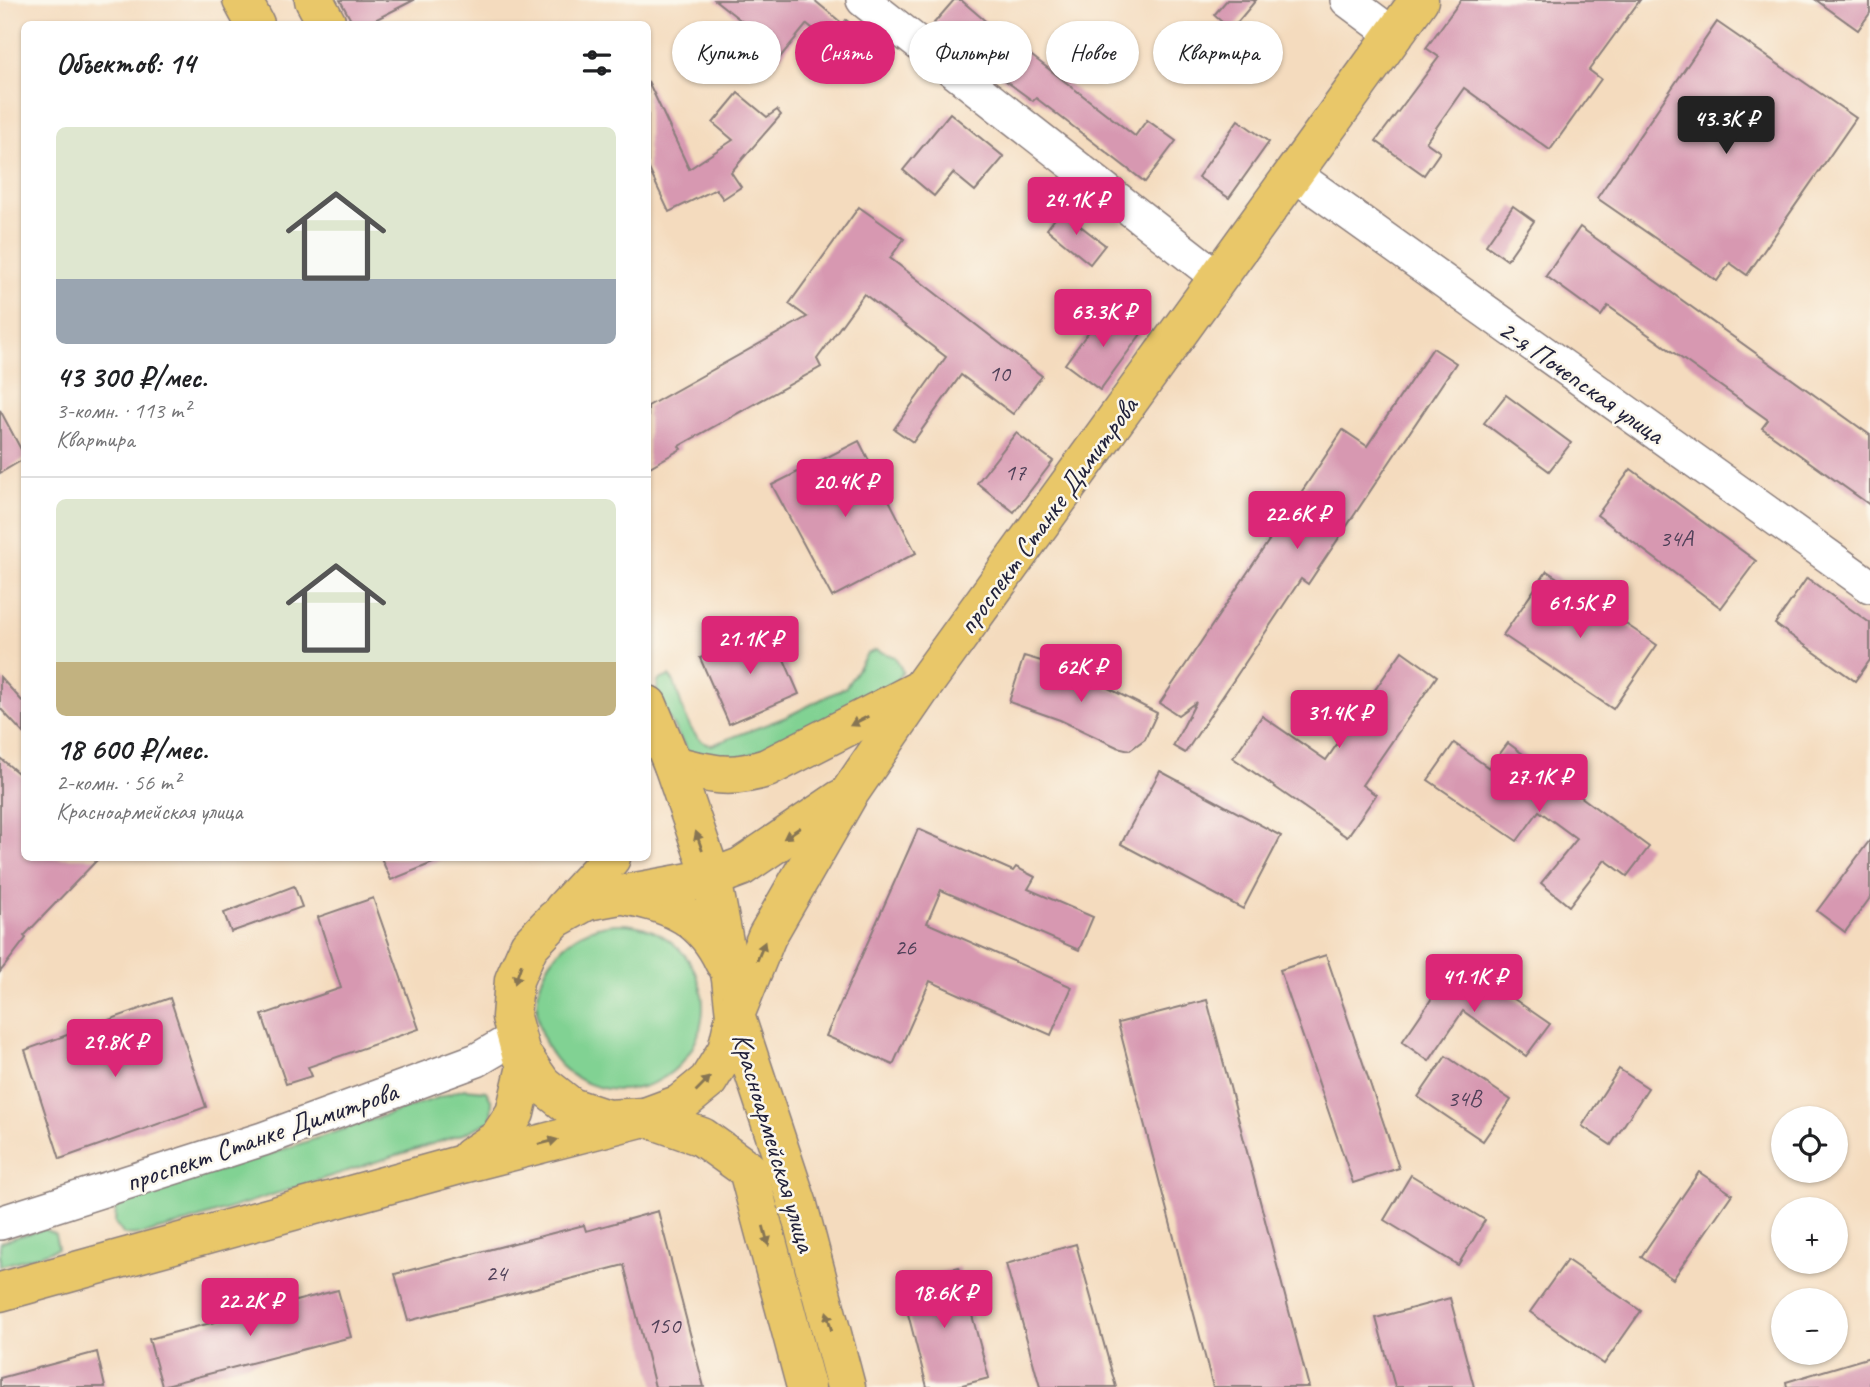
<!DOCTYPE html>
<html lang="ru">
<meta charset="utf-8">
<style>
:root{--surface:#fff;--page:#f6f6f6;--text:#202124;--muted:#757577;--line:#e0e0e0;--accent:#db2777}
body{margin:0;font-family:Caveat,sans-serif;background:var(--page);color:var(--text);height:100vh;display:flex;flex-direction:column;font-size:26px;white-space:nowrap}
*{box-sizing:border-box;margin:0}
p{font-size:23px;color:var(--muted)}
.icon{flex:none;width:38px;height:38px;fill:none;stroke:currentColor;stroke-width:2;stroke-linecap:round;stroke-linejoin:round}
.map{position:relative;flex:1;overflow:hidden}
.drawer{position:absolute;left:21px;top:21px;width:630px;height:840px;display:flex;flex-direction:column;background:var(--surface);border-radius:10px;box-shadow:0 2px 5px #0004}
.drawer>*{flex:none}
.hud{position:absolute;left:672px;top:21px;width:665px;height:63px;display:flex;gap:14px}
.fabs{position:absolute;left:1771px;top:1106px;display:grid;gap:14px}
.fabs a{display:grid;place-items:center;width:77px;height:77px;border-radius:50%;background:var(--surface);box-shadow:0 2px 5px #0004;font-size:35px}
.price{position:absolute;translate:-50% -60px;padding:0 16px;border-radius:7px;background:var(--accent);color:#fff;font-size:23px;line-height:46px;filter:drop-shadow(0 2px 4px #0008)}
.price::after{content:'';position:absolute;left:50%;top:42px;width:21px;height:16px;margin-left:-10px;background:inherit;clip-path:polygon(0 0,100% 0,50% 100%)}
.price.on{background:#222;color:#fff}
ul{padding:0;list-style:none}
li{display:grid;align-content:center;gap:14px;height:371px;padding:0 35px}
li+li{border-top:2px solid var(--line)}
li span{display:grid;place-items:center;height:217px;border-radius:10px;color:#555}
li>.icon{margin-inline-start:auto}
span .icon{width:126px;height:126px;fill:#fffc;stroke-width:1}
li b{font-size:30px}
h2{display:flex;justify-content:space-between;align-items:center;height:84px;padding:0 35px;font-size:30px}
.pill{padding:0 24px;border-radius:32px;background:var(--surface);box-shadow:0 2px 5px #0004;font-size:24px;line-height:63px}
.pill.on{background:var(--accent);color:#fff}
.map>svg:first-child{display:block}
</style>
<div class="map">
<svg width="1870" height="1387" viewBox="0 0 1870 1387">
<rect width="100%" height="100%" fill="#fbf7ec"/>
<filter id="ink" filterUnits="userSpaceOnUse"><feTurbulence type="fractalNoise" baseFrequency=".0143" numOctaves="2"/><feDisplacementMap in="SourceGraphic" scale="14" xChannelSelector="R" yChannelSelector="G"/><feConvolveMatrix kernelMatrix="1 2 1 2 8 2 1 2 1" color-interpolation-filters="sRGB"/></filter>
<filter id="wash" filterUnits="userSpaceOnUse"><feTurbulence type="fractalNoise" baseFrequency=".00686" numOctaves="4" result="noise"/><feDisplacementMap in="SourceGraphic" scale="28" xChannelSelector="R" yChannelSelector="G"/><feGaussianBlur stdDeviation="1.57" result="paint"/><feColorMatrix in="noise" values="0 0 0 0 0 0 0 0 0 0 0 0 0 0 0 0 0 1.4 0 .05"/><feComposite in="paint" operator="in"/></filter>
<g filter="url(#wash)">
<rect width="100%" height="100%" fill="#f4dbbe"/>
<g fill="#81d293" stroke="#527a67" stroke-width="2">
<path d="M 876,650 L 895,657 L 903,672 L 890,688 L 837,722 L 743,757 L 693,761 L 656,696 L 658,681 L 669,676 L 674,682 C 681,701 688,742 712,745 L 786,717 L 846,687 L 867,654 Z"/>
<circle cx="620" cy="1007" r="83"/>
<path d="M 464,1089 L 486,1091 L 492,1102 L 491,1121 L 463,1134 L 178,1225 L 143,1234 L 124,1235 L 115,1223 L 116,1208 L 135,1199 Z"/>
<path d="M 43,1229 L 55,1234 L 58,1248 L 40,1255 L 0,1266 L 0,1242 Z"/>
</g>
<g id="blocks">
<g fill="#d798b1">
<path d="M 340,0 L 414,0 L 367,24 L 353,24 Z"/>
<path d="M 715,0 L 814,0 L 843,24 L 846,20 L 883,49 L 865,71 L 807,24 L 773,66 L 752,48 L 762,37 Z"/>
<path d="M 954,0 L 961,0 L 1012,44 L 1014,42 L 1135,136 L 1147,120 L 1176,141 L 1145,182 L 1036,98 L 1033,101 L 969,54 L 934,23 Z"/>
<path d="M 1227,0 L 1256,0 L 1231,30 L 1214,15 Z"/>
<path d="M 1461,0 L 1640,0 L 1589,70 L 1601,79 L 1550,150 L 1464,88 L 1426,142 L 1440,152 L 1424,175 L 1376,141 L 1439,57 L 1426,48 Z"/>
<path d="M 1816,0 L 1870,0 L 1870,13 L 1858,30 Z"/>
<path d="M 1717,22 L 1856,118 L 1747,275 L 1730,263 L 1717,281 L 1597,198 Z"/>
<path d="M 648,81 L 689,169 L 733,140 L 713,123 L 738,93 L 767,117 L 777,110 L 781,115 L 731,172 L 741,187 L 723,199 L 716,189 L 669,212 L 648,167 Z"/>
<path d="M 950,113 L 1004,157 L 975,191 L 953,173 L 934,196 L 903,170 Z"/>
<path d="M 1238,120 L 1269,142 L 1229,198 L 1198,177 Z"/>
<path d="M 1513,206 L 1534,221 L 1507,260 L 1486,245 Z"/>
<path d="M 859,207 L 904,239 L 890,258 L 1042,376 L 1013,414 L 961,375 L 913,442 L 894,429 L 946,357 L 864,294 L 817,359 L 821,367 L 679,446 L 681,449 L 648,468 L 648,406 L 807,317 L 789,304 Z"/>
<path d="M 1061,211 L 1105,245 L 1090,264 L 1047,229 Z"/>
<path d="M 1580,227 L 1870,435 L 1870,505 L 1762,428 L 1768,420 L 1608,306 L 1601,316 L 1546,276 Z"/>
<path d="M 1106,308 L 1141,334 L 1100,390 L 1065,364 Z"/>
<path d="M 1433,348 L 1456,363 L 1308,584 L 1301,579 L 1185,753 L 1173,746 L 1196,702 L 1178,715 L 1160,703 L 1343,430 L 1367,446 Z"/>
<path d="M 1506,395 L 1571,443 L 1549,471 L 1484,423 Z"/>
<path d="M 0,410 L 24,455 L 24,459 L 0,473 Z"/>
<path d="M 1016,433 L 1053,461 L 1014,512 L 977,483 Z"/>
<path d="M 859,441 L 916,553 L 832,597 L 772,485 Z"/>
<path d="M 1631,469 L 1756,561 L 1721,608 L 1597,515 Z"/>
<path d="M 1547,571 L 1657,645 L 1613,709 L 1503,635 Z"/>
<path d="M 1807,578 L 1870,623 L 1870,660 L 1855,681 L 1775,624 Z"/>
<path d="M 770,627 L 799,694 L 729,724 L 700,658 Z"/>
<path d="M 1402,651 L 1437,676 L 1362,785 L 1376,795 L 1347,837 L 1233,758 L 1262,716 L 1326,760 Z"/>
<path d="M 1024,656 L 1075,671 L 1157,713 L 1145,739 L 1130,750 L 1117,747 L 1060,720 L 1009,702 Z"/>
<path d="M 0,677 L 24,703 L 24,734 L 0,708 Z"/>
<path d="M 1454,743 L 1489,768 L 1508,743 L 1649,847 L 1627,876 L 1605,860 L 1569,906 L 1541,883 L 1577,839 L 1539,811 L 1517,841 L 1428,780 Z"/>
<path d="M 0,758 L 24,778 L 24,858 L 99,858 L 24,936 L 26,938 L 0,972 Z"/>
<path d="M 1160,771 L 1281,836 L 1243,909 L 1121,844 Z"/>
<path d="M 918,829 L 1013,871 L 1016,867 L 1035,877 L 1028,889 L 1093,917 L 1079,950 L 941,890 L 927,923 L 1072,987 L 1051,1035 L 930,981 L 893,1065 L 826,1036 Z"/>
<path d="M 1870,840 L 1870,898 L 1845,932 L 1817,911 Z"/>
<path d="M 381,858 L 445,858 L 391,880 Z"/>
<path d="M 294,886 L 302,907 L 231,932 L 224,913 Z"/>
<path d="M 373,898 L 419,1029 L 308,1067 L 312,1076 L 286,1084 L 262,1015 L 341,988 L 318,917 Z"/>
<path d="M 1326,955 L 1399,1168 L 1353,1183 L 1280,970 Z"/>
<path d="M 1458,960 L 1550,1024 L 1526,1056 L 1463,1011 L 1429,1061 L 1402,1042 Z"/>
<path d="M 170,998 L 206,1107 L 60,1159 L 25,1050 Z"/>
<path d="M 1207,1000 L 1309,1387 L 1213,1387 L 1118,1023 Z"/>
<path d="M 1446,1056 L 1511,1100 L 1483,1141 L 1418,1097 Z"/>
<path d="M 1619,1069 L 1648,1088 L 1611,1145 L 1582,1126 Z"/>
<path d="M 1699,1172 L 1732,1194 L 1673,1279 L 1641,1257 Z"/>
<path d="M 1411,1175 L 1485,1220 L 1458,1265 L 1384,1220 Z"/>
<path d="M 658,1211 L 704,1387 L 655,1387 L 624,1265 L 408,1321 L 395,1274 L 584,1225 L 586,1231 Z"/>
<path d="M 1076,1244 L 1116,1387 L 1040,1387 L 1006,1264 Z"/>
<path d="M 1567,1260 L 1641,1311 L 1604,1364 L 1530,1312 Z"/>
<path d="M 959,1267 L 989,1378 L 954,1387 L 927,1387 L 900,1283 Z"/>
<path d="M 338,1290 L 351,1337 L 162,1386 L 149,1339 Z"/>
<path d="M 1450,1298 L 1474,1387 L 1395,1387 L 1376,1318 Z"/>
<path d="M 97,1352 L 105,1387 L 0,1387 L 0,1378 Z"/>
<path d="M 1870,1357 L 1870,1387 L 1787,1387 L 1786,1382 Z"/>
</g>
</g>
</g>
<g filter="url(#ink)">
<use href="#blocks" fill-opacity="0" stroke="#8b7e7c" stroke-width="2"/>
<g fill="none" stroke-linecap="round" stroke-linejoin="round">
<defs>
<g id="minor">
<path d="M 863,0 L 1217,277"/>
<path d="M 1347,0 L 1394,35"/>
<path d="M 1294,174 L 1870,586"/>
<path d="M 0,1223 L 263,1139 L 477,1060 L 516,1037"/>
</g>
<g id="major">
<path d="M 242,0 L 255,24"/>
<path d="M 314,0 L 327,24"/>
<path d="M 673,765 C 711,774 729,780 767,768 L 915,692"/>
<path d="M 629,896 C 673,904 704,919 724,962"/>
<path d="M 563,910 L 611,858"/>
<path d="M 470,1157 L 498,1139 L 515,1113 L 527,1062"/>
<path d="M 0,1292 L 459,1165 L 645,1117 L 680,1104 L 708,1081 L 727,1050 L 735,1015 L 731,979 L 712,878 L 673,765 L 648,705"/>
<path d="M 806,1387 L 748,1170 L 702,1137 L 645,1117 L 607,1119 L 571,1107 L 542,1084 L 521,1054 L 511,1017 L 514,980 L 529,946 L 555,919 L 587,901 L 712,878 L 741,867 L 841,799"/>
<path d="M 846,1387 L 798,1205 L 735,1015 L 767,936 L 848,795 L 920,690 L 1419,0"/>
</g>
</defs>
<use href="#minor" stroke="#8b7e7c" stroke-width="36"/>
<use href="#major" stroke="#8b7e7c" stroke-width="41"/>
<use href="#minor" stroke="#fff" stroke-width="33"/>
<use href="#major" stroke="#e9c769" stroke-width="38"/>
</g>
<defs><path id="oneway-solid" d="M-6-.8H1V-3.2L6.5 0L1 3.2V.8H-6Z" transform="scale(1.75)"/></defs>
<g fill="#867452">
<use href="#oneway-solid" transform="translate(859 721) rotate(153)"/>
<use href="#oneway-solid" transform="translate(792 833) rotate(146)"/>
<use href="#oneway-solid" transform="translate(699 841) rotate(-109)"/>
<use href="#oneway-solid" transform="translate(761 951) rotate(-68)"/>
<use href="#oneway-solid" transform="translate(518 974) rotate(109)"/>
<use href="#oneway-solid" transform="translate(703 1084) rotate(-45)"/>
<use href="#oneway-solid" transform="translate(548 1142) rotate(-14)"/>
<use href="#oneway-solid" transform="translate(766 1236) rotate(75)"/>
<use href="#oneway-solid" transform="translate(829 1321) rotate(-105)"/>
</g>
</g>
<g text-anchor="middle" stroke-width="5" stroke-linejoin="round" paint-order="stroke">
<g font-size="24" fill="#4f4058">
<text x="999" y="381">10</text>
<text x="1015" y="480">17</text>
<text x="1676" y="546">34А</text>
<text x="905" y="955">26</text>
<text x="1464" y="1106">34В</text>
<text x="496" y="1281">24</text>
<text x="664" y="1333">150</text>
</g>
<g font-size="28" fill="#22223b" stroke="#fbf7ec">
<text transform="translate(1582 381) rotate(35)" y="10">2-я Почепская улица</text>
<text transform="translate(1047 515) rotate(-54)" y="10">проспект Станке Димитрова</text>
<text transform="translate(261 1136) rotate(-19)" y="10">проспект Станке Димитрова</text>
<text transform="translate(775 1142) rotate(73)" y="10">Красноармейская улица</text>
</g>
</g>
</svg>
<div class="fabs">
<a><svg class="icon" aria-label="locate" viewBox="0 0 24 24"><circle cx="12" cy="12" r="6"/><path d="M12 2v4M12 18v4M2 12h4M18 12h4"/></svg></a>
<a>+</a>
<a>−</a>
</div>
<b class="price on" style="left:1726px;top:156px">43.3K ₽</b>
<b class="price" style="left:1076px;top:237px">24.1K ₽</b>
<b class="price" style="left:1103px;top:349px">63.3K ₽</b>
<b class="price" style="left:845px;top:519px">20.4K ₽</b>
<b class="price" style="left:1297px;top:551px">22.6K ₽</b>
<b class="price" style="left:1580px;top:640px">61.5K ₽</b>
<b class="price" style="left:750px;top:676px">21.1K ₽</b>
<b class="price" style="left:1081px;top:704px">62K ₽</b>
<b class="price" style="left:1339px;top:750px">31.4K ₽</b>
<b class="price" style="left:1539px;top:814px">27.1K ₽</b>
<b class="price" style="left:1474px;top:1014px">41.1K ₽</b>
<b class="price" style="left:115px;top:1079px">29.8K ₽</b>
<b class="price" style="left:944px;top:1330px">18.6K ₽</b>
<b class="price" style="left:250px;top:1338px">22.2K ₽</b>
<div class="hud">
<a class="pill">Купить</a>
<a class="pill on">Снять</a>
<a class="pill">Фильтры</a>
<a class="pill">Новое</a>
<a class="pill">Квартира</a>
</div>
<section class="drawer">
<h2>Объектов: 14<svg class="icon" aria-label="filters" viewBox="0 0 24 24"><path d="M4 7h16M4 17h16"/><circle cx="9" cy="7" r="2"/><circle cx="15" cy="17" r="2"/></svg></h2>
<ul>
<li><span style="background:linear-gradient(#dfe7d0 70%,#9aa5b1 0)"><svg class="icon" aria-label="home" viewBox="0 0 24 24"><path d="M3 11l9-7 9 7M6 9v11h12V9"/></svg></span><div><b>43 300 ₽/мес.</b><p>3-комн. · 113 m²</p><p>Квартира</p></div></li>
<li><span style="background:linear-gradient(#dfe7d0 75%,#c2b280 0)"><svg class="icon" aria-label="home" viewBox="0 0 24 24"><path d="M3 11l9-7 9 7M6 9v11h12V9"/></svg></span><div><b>18 600 ₽/мес.</b><p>2-комн. · 56 m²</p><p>Красноармейская улица</p></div></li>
</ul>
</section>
</div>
